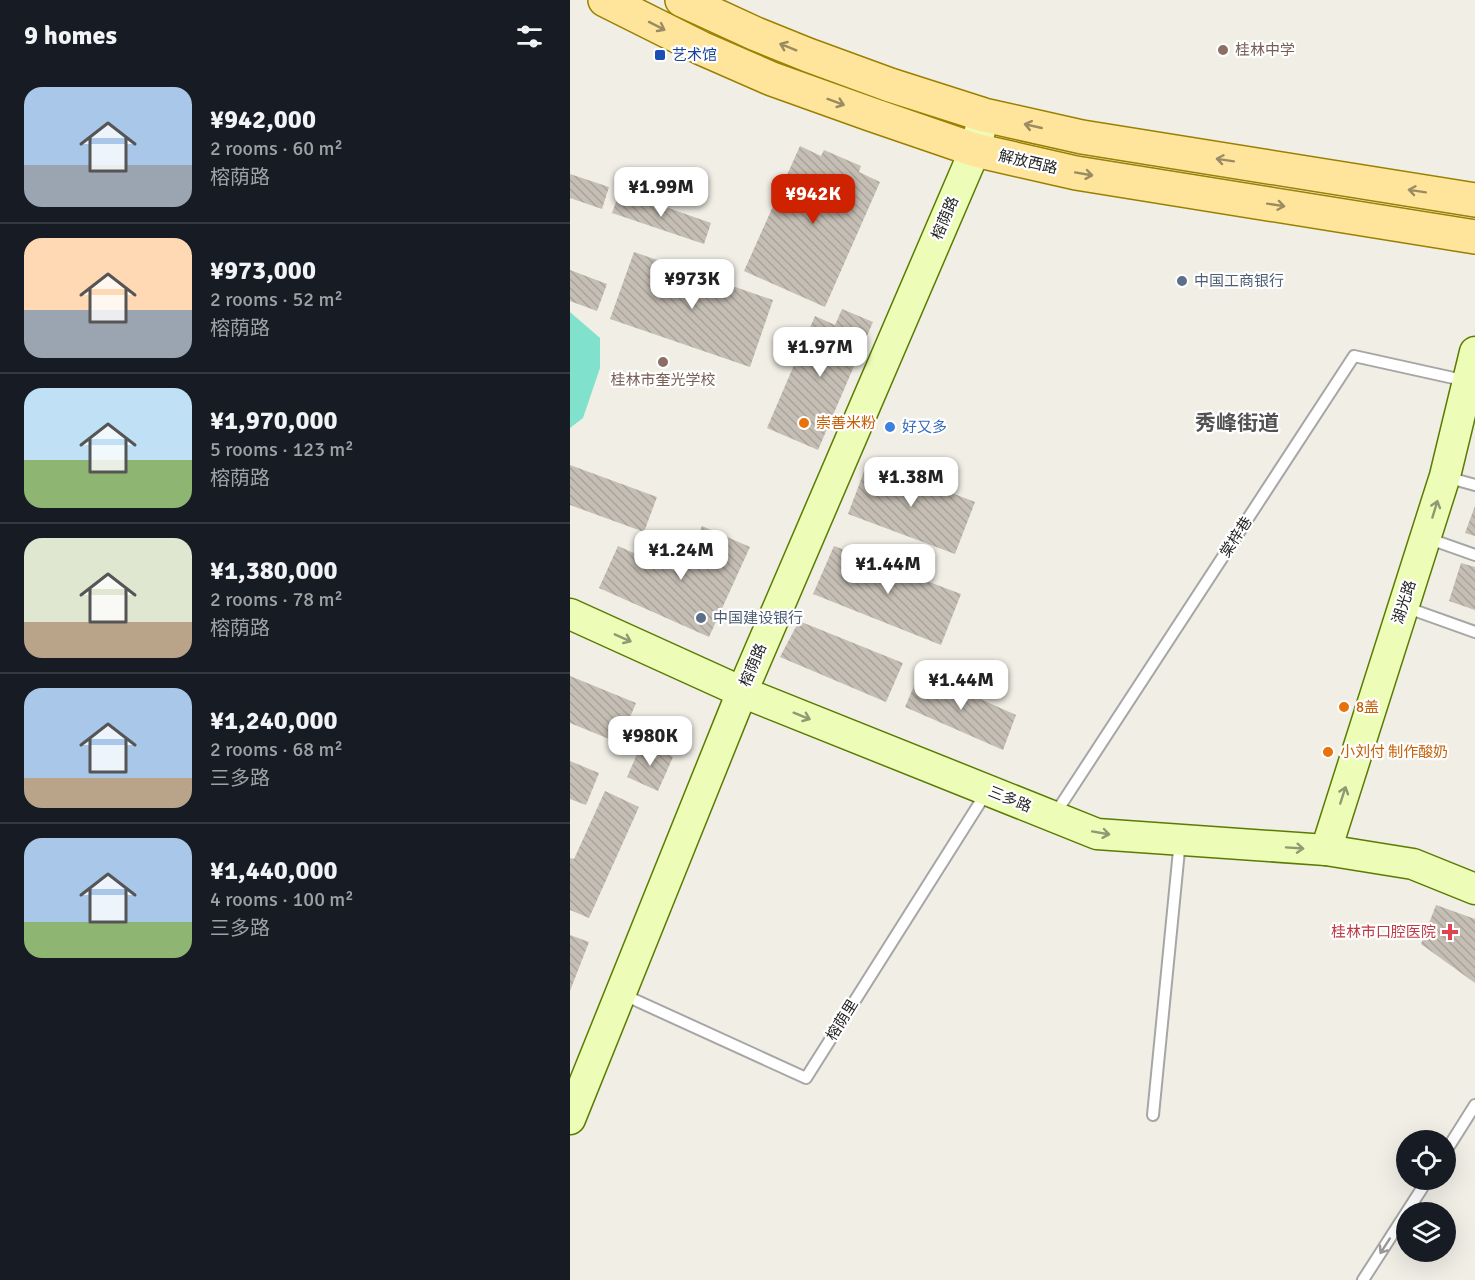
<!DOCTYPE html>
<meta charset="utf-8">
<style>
:root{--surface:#171b24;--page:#20242c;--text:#f1f3f6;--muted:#9ea1a6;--line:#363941;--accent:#ce2200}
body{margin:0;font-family:Signika,"Noto Sans SC",sans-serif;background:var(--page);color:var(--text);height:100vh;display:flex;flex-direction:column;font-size:22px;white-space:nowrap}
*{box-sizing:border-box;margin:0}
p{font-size:20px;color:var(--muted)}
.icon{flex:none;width:33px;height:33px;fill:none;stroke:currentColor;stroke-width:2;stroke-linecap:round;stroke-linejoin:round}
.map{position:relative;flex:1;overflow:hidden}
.panel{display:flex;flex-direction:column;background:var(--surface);width:570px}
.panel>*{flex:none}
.tools{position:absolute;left:826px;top:1130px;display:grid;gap:12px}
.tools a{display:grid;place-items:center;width:60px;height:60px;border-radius:50%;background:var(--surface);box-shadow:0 6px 24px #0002;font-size:30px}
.price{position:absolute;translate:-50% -51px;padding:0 14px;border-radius:12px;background:#fff;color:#222;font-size:20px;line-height:39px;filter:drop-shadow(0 2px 3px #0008)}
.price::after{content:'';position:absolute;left:50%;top:36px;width:18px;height:14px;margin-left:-9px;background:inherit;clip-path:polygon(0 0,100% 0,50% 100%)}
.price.selected{background:var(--accent);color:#fff}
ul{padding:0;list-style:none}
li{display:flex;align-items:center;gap:18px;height:150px;padding:0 24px}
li+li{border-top:2px solid var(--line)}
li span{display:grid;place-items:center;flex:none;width:168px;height:120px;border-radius:18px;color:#555}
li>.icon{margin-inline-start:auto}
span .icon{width:72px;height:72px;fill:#fffc;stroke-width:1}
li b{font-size:26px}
h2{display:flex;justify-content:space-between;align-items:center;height:72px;padding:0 24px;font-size:26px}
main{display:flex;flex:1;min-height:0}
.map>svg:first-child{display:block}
</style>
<main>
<section class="panel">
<h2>9 homes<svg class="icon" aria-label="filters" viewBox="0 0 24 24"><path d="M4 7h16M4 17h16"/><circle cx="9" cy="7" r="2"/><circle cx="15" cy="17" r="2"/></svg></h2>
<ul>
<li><span style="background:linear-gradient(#a9c7e8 65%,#9aa5b1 0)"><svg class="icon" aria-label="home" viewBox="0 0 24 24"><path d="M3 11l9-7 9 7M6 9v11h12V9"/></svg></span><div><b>¥942,000</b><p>2 rooms · 60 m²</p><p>榕荫路</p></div></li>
<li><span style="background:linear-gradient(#ffd9b3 60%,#9aa5b1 0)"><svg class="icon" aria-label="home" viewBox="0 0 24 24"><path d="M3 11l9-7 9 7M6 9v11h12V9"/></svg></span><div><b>¥973,000</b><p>2 rooms · 52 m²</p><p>榕荫路</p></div></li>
<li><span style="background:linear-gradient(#bfe0f5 60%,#8fb573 0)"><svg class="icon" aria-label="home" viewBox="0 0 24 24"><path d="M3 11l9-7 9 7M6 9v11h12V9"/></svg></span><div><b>¥1,970,000</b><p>5 rooms · 123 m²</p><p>榕荫路</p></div></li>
<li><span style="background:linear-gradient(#dfe7d0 70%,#b9a48a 0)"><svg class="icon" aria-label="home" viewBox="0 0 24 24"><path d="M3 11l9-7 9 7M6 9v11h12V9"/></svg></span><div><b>¥1,380,000</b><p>2 rooms · 78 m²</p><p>榕荫路</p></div></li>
<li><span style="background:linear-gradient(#a9c7e8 75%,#b9a48a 0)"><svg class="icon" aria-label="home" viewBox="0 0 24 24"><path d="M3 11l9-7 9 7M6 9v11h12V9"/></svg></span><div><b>¥1,240,000</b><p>2 rooms · 68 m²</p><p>三多路</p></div></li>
<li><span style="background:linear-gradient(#a9c7e8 70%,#8fb573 0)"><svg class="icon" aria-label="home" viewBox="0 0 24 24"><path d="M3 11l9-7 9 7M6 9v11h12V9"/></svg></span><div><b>¥1,440,000</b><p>4 rooms · 100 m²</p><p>三多路</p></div></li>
</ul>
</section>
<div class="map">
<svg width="905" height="1280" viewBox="0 0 905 1280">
<defs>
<pattern id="building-back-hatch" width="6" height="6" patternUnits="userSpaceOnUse" patternTransform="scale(1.5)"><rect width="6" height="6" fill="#c5beb4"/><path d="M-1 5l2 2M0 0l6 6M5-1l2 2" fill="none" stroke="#a9a39a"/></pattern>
</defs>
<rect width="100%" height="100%" fill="#f0eee5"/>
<path fill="#80e2cc" d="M 0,312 L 30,338 L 30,368 L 13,418 L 0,428 Z"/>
<g fill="url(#building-back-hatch)">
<path d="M 230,146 L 251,156 L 254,150 L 291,166 L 289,172 L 310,182 L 255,307 L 174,271 Z"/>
<path d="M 0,174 L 39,187 L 32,209 L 0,198 Z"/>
<path d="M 50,191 L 141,223 L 134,244 L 42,213 Z"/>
<path d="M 64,252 L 203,300 L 180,367 L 40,319 Z"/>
<path d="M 0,270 L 37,284 L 27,311 L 0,301 Z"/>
<path d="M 272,309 L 303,322 L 248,450 L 197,428 L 245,316 L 265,325 Z"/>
<path d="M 298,461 L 405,502 L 385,554 L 278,514 Z"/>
<path d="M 0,465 L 87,497 L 74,532 L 0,505 Z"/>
<path d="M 905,506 L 905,536 L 895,533 Z"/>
<path d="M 132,526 L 180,547 L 139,637 L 29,588 L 48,546 L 111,574 Z"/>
<path d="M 264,546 L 391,594 L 371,645 L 243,594 Z"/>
<path d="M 891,563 L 905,567 L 905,610 L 879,601 Z"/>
<path d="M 229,621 L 333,663 L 316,702 L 210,657 Z"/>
<path d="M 350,672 L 446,715 L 433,750 L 335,707 Z"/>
<path d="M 0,676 L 66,703 L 49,743 L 0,723 Z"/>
<path d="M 72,743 L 103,757 L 88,791 L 57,777 Z"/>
<path d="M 0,761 L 29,773 L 16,805 L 0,799 Z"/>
<path d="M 35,791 L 69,807 L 19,918 L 0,910 L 0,858 L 4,859 Z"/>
<path d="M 866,905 L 905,919 L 905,983 L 851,944 Z"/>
<path d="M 0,935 L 19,942 L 0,991 Z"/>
</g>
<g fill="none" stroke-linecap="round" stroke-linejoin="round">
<defs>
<g id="lane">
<path d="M 876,477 L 905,485"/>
<path d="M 857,538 L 905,555"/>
<path d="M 835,607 L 905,632"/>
<path d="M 485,814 L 784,356 L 897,381"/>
<path d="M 52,994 L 236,1078 L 416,793"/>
<path d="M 583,1115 L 610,840"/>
<path d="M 876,1151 L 905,1105"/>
<path d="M 793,1280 L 858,1179"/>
</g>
<g id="secondary">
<path d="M 0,614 L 172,692 L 527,834 L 756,850 L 843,864 L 905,889"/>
<path d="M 756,850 L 875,476 L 905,352"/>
<path d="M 0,1119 L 172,692 L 405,150 L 414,115"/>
</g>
<g id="primary">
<path d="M 35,0 L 131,48 L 202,79 L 300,114 L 405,150 L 506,173 L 905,237"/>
<path d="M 112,0 L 186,34 L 238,55 L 320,85 L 414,115 L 512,137 L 905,200"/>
</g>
</defs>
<use href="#lane" stroke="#a6a6a6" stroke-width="14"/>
<use href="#secondary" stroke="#5a7c00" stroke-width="33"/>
<use href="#primary" stroke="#9a8000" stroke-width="36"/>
<use href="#lane" stroke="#fff" stroke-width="10"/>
<use href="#secondary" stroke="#edfcb7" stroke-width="30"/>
<use href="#primary" stroke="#ffe49b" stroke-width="33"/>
</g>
<defs><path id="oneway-shaft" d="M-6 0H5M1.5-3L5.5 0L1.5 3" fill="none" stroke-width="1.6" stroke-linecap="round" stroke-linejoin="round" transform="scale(1.5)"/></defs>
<g stroke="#9a8b63">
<use href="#oneway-shaft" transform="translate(87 26) rotate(27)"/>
<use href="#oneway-shaft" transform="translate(218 47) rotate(-158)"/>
<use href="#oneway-shaft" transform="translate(266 102) rotate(20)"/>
<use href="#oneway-shaft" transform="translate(463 126) rotate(-167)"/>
<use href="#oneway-shaft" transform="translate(655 160) rotate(-171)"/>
<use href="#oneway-shaft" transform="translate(514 174) rotate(10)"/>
<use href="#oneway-shaft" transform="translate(847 191) rotate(-171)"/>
<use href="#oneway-shaft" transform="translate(706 205) rotate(9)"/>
</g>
<g stroke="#909973">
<use href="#oneway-shaft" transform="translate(865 509) rotate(-73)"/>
<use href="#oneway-shaft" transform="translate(53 638) rotate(24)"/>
<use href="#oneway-shaft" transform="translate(232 716) rotate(22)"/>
<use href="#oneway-shaft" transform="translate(773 795) rotate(-72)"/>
<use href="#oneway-shaft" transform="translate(531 833) rotate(10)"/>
<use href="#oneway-shaft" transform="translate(725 848) rotate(4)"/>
</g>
<use stroke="#9a9a9a" href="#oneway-shaft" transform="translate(815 1246) rotate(123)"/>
<g fill="#8d6e63" stroke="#fff" stroke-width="2">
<circle cx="653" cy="50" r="6"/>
<circle cx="93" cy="362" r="6"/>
</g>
<rect fill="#1a4fb4" stroke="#fff" stroke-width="2" x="84" y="49" width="12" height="12" rx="3"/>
<g fill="#5c6f8a" stroke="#fff" stroke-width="2">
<circle cx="612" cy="281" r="6"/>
<circle cx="131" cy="618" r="6"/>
</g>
<g fill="#e8710a" stroke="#fff" stroke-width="2">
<circle cx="234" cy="423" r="6"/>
<circle cx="774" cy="707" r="6"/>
<circle cx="758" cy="752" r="6"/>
</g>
<circle fill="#3f7fe0" stroke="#fff" stroke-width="2" cx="320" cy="427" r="6"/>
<path fill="#e0444e" stroke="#fff" stroke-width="2" d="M877 923h6v6h6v6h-6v6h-6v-6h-6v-6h6z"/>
<g text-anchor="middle" stroke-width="4.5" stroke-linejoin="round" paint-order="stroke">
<g font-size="15" fill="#785e54" stroke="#fff" text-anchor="start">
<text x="665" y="55">桂林中学</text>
<text x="93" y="385" text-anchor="middle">桂林市奎光学校</text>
</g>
<g font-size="15" fill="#164399" stroke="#fff" text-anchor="start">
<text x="102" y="60">艺术馆</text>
</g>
<g font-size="15" fill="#1f1f1f" stroke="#fff">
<text transform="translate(458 162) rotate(13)" y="5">解放西路</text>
<text transform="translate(375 218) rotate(-67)" y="5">榕荫路</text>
<text transform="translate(666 537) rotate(-57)" y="5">棠梓巷</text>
<text transform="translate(834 602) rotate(-72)" y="5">湖光路</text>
<text transform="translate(183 665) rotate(-67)" y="5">榕荫路</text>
<text transform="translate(440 799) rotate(22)" y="5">三多路</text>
<text transform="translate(272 1020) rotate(-58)" y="5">榕荫里</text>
</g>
<g font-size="15" fill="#4e5e75" stroke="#fff" text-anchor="start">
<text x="624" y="286">中国工商银行</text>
<text x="143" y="623">中国建设银行</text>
</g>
<g font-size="15" fill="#c56008" stroke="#fff" text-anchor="start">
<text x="246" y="428">崇善米粉</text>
<text x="786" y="712">8盖</text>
<text x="770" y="757">小刘付 制作酸奶</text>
</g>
<g font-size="15" fill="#366cbe" stroke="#fff" text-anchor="start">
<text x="332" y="432">好又多</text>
</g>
<g font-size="15" fill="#be3a42" stroke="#fff" text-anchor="end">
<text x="866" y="937">桂林市口腔医院</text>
</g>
<g font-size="21" font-weight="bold" fill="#525252" stroke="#fff">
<text x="667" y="430">秀峰街道</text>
</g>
</g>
</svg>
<div class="tools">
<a><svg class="icon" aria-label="locate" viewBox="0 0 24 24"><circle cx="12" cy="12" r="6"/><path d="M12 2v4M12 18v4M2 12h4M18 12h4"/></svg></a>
<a><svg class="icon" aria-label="layers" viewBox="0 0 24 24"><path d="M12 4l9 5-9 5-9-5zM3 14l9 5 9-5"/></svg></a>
</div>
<b class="price" style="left:91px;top:218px">¥1.99M</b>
<b class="price selected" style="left:243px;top:225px">¥942K</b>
<b class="price" style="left:122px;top:310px">¥973K</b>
<b class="price" style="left:250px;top:378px">¥1.97M</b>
<b class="price" style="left:341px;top:508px">¥1.38M</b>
<b class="price" style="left:111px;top:581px">¥1.24M</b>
<b class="price" style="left:318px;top:595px">¥1.44M</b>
<b class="price" style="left:391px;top:711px">¥1.44M</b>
<b class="price" style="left:80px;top:767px">¥980K</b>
</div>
</main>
